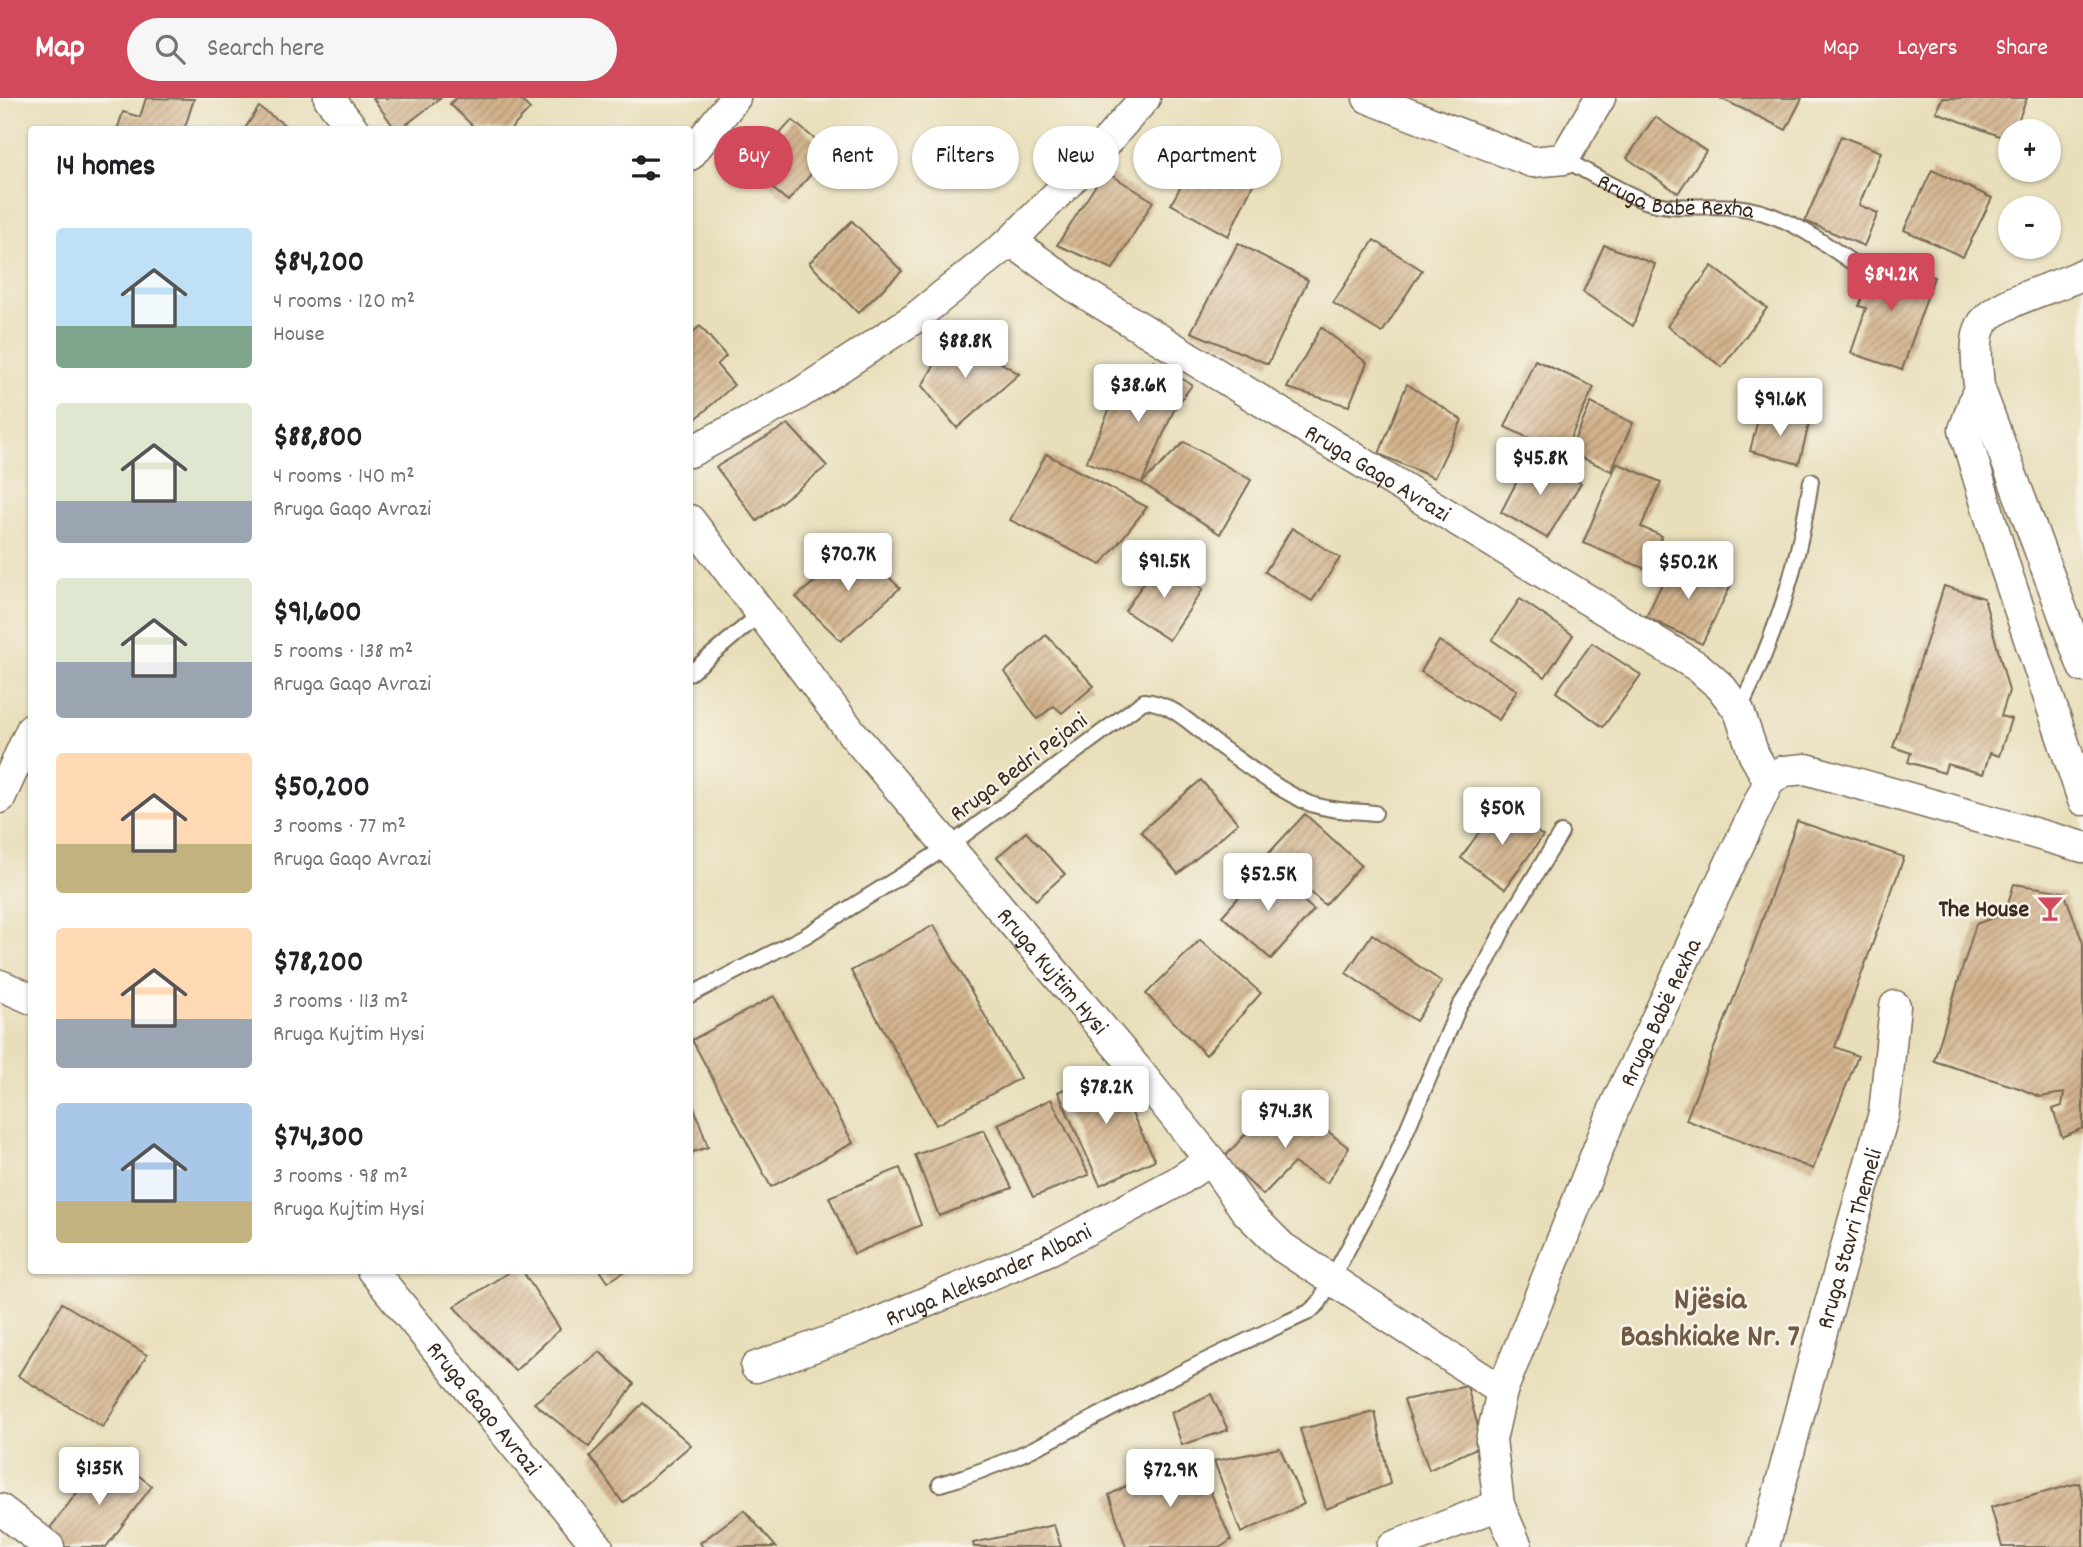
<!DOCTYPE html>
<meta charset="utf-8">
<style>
:root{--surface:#fff;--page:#f6f6f6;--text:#202124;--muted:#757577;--accent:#d1495b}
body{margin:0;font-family:Dekko,sans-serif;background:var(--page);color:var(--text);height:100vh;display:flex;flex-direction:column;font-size:26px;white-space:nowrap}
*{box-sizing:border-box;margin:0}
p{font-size:23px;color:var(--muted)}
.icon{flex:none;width:38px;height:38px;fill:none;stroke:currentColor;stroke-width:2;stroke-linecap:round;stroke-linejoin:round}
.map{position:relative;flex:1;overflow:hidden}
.panel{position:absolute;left:28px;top:28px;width:665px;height:1148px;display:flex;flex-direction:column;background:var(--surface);border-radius:7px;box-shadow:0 2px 5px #0004}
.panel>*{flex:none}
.banner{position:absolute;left:714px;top:28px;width:665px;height:63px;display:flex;gap:14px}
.buttons{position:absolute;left:1998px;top:21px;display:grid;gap:14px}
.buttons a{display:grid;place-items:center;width:63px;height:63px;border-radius:50%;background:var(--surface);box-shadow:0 2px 5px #0004;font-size:35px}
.price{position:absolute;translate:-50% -60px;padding:0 16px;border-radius:7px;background:#fff;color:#222;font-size:23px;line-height:46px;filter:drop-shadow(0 2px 4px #0008)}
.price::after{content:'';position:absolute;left:50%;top:42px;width:21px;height:16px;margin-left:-10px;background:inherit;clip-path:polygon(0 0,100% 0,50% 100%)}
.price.current{background:var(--accent);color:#fff}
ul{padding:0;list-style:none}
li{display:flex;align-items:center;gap:21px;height:175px;padding:0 28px}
li span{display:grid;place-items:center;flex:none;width:196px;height:140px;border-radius:7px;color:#555}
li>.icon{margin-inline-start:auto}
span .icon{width:84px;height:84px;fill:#fffc;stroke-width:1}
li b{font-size:30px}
h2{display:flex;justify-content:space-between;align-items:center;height:84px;padding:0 28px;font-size:30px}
.chip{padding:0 24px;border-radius:32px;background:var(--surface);box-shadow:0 2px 5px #0004;font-size:24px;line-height:63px}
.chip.current{background:var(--accent);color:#fff}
header{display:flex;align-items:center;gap:42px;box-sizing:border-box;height:98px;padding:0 35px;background:var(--accent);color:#fff}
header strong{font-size:33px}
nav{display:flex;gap:38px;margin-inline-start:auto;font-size:24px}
.search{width:490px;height:63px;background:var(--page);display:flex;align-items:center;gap:18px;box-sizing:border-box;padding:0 24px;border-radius:38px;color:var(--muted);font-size:26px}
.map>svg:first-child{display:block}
</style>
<header>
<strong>Map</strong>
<div class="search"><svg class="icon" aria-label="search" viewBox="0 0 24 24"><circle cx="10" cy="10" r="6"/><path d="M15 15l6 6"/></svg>Search here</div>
<nav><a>Map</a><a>Layers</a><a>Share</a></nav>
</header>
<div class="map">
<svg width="2083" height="1449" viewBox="0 0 2083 1449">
<defs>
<pattern id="building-hatch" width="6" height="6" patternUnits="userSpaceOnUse" patternTransform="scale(1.75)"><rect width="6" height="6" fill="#d2b28c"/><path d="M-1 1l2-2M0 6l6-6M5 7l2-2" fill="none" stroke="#ac9172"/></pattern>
</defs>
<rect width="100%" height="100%" fill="#f7f3e8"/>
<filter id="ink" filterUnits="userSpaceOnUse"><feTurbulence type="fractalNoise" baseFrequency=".0143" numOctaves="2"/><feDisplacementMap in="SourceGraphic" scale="14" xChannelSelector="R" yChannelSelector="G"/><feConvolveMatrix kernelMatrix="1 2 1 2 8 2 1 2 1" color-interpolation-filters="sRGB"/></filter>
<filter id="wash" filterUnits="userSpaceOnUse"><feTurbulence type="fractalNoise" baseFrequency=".00686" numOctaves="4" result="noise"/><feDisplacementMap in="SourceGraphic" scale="28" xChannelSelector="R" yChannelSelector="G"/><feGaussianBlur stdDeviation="1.57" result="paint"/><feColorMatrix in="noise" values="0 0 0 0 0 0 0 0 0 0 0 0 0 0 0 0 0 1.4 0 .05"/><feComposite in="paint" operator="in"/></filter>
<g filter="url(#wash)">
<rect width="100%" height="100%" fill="#e8deba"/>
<g id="blocks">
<g fill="url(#building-hatch)">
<path d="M 146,0 L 194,1 L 184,32 L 117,32 L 123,14 L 140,19 Z"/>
<path d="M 373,0 L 441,0 L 399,32 L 396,32 Z"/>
<path d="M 456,0 L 519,0 L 530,11 L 510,32 L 477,32 L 450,6 Z"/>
<path d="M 1720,0 L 1802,0 L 1786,32 Z"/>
<path d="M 1942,0 L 2027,0 L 2014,33 L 2011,33 L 2010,42 L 1936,14 Z"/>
<path d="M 259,9 L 292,32 L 244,32 Z"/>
<path d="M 1655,19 L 1706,53 L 1678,95 L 1627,60 Z"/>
<path d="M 792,22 L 830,54 L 788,103 L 749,71 Z"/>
<path d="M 1841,38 L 1881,54 L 1859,107 L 1878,115 L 1864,148 L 1805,123 Z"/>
<path d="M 1204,46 L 1259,74 L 1228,138 L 1171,106 Z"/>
<path d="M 1932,72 L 1992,100 L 1963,159 L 1904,132 Z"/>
<path d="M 1105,73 L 1153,103 L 1113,171 L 1057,147 Z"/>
<path d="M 852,123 L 902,173 L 858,215 L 809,165 Z"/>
<path d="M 1374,142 L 1422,172 L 1382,235 L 1333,205 Z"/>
<path d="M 1238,145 L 1308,182 L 1268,266 L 1191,234 Z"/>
<path d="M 1604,147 L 1655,166 L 1633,228 L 1583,194 Z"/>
<path d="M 1876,160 L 1934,179 L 1902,272 L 1851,255 L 1866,210 L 1859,208 Z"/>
<path d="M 1712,168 L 1767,210 L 1722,269 L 1667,228 Z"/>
<path d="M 700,228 L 726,258 L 717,267 L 734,287 L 690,326 L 690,237 Z"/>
<path d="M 1321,229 L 1367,265 L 1349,308 L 1287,290 Z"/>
<path d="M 953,235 L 1019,276 L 957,330 L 922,288 Z"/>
<path d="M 1535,262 L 1594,289 L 1563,356 L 1505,329 Z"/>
<path d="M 1153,263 L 1192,287 L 1174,312 L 1142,385 L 1086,364 L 1121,286 L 1143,288 Z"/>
<path d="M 1407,286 L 1462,322 L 1434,380 L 1379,356 Z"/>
<path d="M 1591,305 L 1633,325 L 1611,373 L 1569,354 Z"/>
<path d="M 1760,313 L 1809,326 L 1799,366 L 1750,353 Z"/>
<path d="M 788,326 L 827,368 L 757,423 L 716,369 Z"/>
<path d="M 1184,344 L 1251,382 L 1220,436 L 1142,385 Z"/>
<path d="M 1046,356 L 1147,409 L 1101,467 L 1010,422 Z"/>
<path d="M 1530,358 L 1581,385 L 1547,440 L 1501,414 Z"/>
<path d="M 1617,365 L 1661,384 L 1641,429 L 1662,438 L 1648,472 L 1583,445 Z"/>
<path d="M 1292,430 L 1340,460 L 1312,503 L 1265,474 Z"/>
<path d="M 857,448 L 900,490 L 841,543 L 796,499 Z"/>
<path d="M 1674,461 L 1731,487 L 1702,546 L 1646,519 Z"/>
<path d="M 1159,462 L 1203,491 L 1169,542 L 1125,513 Z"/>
<path d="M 1944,488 L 1984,500 L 2009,593 L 2001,618 L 2011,621 L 1999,658 L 1990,655 L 1983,676 L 1947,666 L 1944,675 L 1908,664 L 1911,655 L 1893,649 Z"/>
<path d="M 1520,501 L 1573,537 L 1545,579 L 1492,542 Z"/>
<path d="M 1046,537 L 1094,588 L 1062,615 L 1054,608 L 1037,621 L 1005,574 Z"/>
<path d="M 1439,543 L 1517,592 L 1499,622 L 1421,574 Z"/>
<path d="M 1592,545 L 1641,577 L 1603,629 L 1556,594 Z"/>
<path d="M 1201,682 L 1238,725 L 1178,776 L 1141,733 Z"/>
<path d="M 1498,707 L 1543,738 L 1505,791 L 1461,760 Z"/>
<path d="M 1305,716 L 1361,767 L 1325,807 L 1268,756 Z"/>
<path d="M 1797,723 L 1904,759 L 1835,949 L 1858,958 L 1813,1071 L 1686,1022 L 1744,874 Z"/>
<path d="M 1026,734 L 1065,776 L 1036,802 L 997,759 Z"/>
<path d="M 1265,770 L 1314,812 L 1271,861 L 1222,818 Z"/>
<path d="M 2014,786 L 2064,794 L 2083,845 L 2083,1030 L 2062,1039 L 2053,1011 L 2062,1008 L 2064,995 L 2040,999 L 2019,990 L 1934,963 L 1976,826 L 2007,815 L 2006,811 Z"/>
<path d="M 934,827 L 1020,980 L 936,1027 L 851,873 Z"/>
<path d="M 1372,836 L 1442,884 L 1416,923 L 1346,875 Z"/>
<path d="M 1200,842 L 1261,895 L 1206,957 L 1146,896 Z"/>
<path d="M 774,898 L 853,1045 L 771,1089 L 692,942 Z"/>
<path d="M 1109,969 L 1155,1062 L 1100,1087 L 1058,994 Z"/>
<path d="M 690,997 L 708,1049 L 690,1055 Z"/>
<path d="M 1051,1001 L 1089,1077 L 1033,1099 L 998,1026 Z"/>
<path d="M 1272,1007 L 1299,1031 L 1310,1019 L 1349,1050 L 1327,1085 L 1294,1065 L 1263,1097 L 1224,1060 Z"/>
<path d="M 984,1032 L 1012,1090 L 939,1118 L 915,1057 Z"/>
<path d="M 900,1070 L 921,1127 L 854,1156 L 829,1099 Z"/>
<path d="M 512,1172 L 522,1172 L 560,1231 L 515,1273 L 454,1209 Z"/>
<path d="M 600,1172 L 627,1172 L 608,1184 Z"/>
<path d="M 62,1205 L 147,1257 L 103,1329 L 18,1278 Z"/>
<path d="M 600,1254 L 634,1286 L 589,1349 L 534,1305 Z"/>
<path d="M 1467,1288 L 1483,1347 L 1429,1372 L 1404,1302 Z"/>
<path d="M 1211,1296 L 1228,1332 L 1182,1347 L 1171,1315 Z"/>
<path d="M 643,1305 L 691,1347 L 623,1405 L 590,1358 Z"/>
<path d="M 1375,1314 L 1390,1386 L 1326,1411 L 1300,1331 Z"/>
<path d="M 1280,1350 L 1304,1406 L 1241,1435 L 1214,1363 Z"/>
<path d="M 1193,1353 L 1231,1442 L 1221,1449 L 1126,1449 L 1109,1397 Z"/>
<path d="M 108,1354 L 152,1388 L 106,1449 L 58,1449 L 44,1438 Z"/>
<path d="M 2079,1385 L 2083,1400 L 2083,1449 L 2002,1449 L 1991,1409 Z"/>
<path d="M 744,1412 L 776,1449 L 703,1449 L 700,1445 Z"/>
<path d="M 1054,1427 L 1061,1449 L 974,1449 L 973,1445 Z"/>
</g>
</g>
</g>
<g filter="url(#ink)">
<use href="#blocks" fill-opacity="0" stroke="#786955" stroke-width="2"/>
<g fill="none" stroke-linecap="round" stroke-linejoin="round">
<defs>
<g id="lane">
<path id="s1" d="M 1564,61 C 1590,75 1617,92 1645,103 C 1674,113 1706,106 1735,109 C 1779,113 1816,139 1850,163"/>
<path d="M 690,575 L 760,516"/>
<path d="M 1739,613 C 1777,534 1798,470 1811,383"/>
<path d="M 690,897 L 805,838 L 949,748 L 1144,603 C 1174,604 1201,636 1225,652 C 1250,670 1283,695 1311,706 C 1331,713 1354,713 1375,715"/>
<path d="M 940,1386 C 1013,1366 1078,1328 1145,1293 C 1199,1265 1254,1239 1309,1214 L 1319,1205 L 1389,1074 L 1459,909 L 1483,872 L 1509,820 L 1561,735"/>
</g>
<g id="street">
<path d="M 329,0 L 354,32"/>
<path d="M 1368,0 L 1532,64 L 1564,61 L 1600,0"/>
<path d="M 690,57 L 735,0"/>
<path id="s2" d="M 1011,143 L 1079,192 L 1698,569 L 1721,589 L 1739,613 L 1754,657 L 1769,683"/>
<path d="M 2083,176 C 2057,190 1994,203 1981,228 C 1973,244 1978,272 1979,289 L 2083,569"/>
<path d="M 1979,289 L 1964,332 L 2005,469 L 2083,702"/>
<path d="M 690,354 L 796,298 L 915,220 L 1011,143 L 1084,69 L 1145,0"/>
<path id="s3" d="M 690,422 L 852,635 L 1135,969 L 1210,1062 L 1246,1113 L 1282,1149 L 1502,1293"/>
<path d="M 1769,683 L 1784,673 L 1806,671 L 2083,749"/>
<path d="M 0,700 L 32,630"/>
<path d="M 0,887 L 32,901"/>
<path id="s4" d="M 372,1172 L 598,1449"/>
<path id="s5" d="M 756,1269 L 858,1233 L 1051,1151 L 1177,1084 L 1210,1062"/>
<path d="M 0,1411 L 49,1449"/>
<path d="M 1392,1449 L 1499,1407"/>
<path id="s6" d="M 1517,1449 L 1499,1407 L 1491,1342 L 1502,1293 L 1616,1006 L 1769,683"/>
<path id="s7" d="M 1764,1449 L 1808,1283 L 1884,1015 L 1895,908"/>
</g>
</defs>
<use href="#lane" stroke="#786955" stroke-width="18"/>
<use href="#street" stroke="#786955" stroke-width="33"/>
<use href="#lane" stroke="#fff" stroke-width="14"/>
<use href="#street" stroke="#fff" stroke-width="30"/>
</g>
</g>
<defs>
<symbol id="bar-bare" viewBox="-9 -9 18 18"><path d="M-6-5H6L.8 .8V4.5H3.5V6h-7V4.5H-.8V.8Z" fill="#d1495b" stroke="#f7f3e8" stroke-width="2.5" paint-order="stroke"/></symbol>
</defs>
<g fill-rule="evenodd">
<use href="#bar-bare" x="2031" y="791" width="38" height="38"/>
</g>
<g text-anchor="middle" stroke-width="5" stroke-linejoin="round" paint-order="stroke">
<g font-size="24" fill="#3b2a1e" stroke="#f7f3e8">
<text dy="8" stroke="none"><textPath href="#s1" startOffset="121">Rruga Babë Rexha</textPath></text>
<text dy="8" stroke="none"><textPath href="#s2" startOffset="434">Rruga Gaqo Avrazi</textPath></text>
<text transform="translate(1018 668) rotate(-37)" y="8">Rruga Bedri Pejani</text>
<text dy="8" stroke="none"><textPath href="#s3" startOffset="579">Rruga Kujtim Hysi</textPath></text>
<text dy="8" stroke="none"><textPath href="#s6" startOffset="572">Rruga Babë Rexha</textPath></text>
<text dy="8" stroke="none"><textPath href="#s7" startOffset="320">Rruga Stavri Themeli</textPath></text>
<text dy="8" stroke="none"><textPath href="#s5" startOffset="250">Rruga Aleksander Albani</textPath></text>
<text dy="8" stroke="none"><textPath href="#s4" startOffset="178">Rruga Gaqo Avrazi</textPath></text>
</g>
<g font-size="24" font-weight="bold" fill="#3b2a1e" stroke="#f7f3e8" text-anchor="end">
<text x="2029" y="818">The House</text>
</g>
<g font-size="32" font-weight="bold" fill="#705a44" stroke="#f7f3e8">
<text x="1710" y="1210">Njësia<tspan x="1710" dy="37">Bashkiake Nr. 7</tspan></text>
</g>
</g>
</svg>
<div class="buttons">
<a>+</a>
<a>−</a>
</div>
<b class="price current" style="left:1891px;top:215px">$84.2K</b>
<b class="price" style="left:965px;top:282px">$88.8K</b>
<b class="price" style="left:1138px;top:326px">$38.6K</b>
<b class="price" style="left:1780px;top:340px">$91.6K</b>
<b class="price" style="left:1540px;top:399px">$45.8K</b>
<b class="price" style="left:848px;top:495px">$70.7K</b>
<b class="price" style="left:1164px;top:502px">$91.5K</b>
<b class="price" style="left:1688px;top:503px">$50.2K</b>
<b class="price" style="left:1502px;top:749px">$50K</b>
<b class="price" style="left:1268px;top:815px">$52.5K</b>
<b class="price" style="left:1106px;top:1028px">$78.2K</b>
<b class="price" style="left:1285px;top:1052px">$74.3K</b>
<b class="price" style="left:99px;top:1409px">$135K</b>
<b class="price" style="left:1170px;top:1411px">$72.9K</b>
<div class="banner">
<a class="chip current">Buy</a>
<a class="chip">Rent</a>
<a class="chip">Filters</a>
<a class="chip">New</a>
<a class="chip">Apartment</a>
</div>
<section class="panel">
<h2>14 homes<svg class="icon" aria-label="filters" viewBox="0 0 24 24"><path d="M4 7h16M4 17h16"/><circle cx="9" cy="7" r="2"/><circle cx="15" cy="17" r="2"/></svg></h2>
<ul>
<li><span style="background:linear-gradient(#bfe0f5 70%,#7fa58c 0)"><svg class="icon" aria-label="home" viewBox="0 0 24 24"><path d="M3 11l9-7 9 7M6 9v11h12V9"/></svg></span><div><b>$84,200</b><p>4 rooms · 120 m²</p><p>House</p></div></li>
<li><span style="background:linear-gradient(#dfe7d0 70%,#9aa5b1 0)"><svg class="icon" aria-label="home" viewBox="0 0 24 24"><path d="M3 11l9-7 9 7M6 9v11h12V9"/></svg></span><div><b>$88,800</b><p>4 rooms · 140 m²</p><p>Rruga Gaqo Avrazi</p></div></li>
<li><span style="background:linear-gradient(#dfe7d0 60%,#9aa5b1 0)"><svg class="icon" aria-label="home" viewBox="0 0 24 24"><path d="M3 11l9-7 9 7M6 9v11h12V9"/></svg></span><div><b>$91,600</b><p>5 rooms · 138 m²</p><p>Rruga Gaqo Avrazi</p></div></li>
<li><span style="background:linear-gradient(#ffd9b3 65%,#c2b280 0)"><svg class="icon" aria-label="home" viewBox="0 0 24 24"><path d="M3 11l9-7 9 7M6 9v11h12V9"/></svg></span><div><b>$50,200</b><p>3 rooms · 77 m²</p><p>Rruga Gaqo Avrazi</p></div></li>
<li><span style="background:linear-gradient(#ffd9b3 65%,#9aa5b1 0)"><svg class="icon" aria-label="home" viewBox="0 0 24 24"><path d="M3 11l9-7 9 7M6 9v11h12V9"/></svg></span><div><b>$78,200</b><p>3 rooms · 113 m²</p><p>Rruga Kujtim Hysi</p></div></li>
<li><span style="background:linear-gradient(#a9c7e8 70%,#c2b280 0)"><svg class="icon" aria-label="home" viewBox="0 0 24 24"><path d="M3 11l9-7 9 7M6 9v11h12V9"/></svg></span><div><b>$74,300</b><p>3 rooms · 98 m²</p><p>Rruga Kujtim Hysi</p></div></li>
</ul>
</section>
</div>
